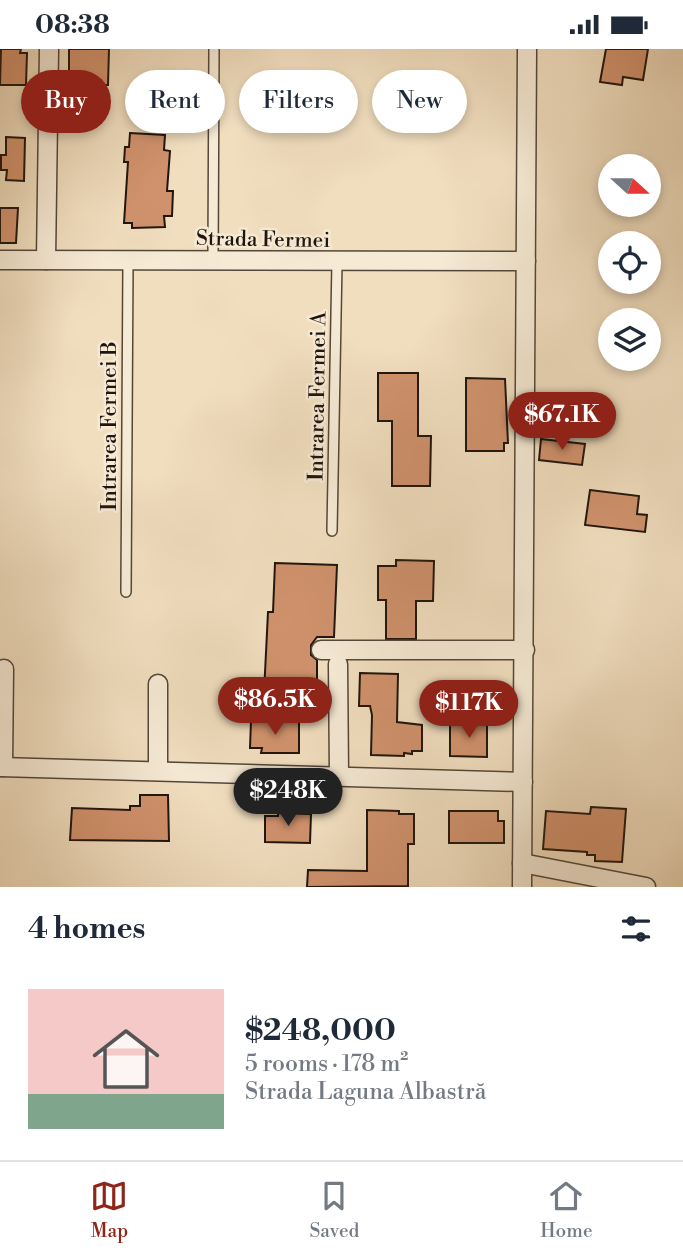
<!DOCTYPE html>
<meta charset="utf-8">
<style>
:root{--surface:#fff;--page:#f2f2f3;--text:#1f2937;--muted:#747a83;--line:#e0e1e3;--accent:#8f2418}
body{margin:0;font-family:"Libre Bodoni",serif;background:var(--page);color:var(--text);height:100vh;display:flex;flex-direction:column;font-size:26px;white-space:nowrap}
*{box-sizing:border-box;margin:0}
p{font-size:23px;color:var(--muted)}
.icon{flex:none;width:38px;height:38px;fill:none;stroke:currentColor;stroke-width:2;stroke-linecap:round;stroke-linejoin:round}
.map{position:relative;height:838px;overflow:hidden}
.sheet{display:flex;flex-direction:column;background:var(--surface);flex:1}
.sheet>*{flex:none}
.guide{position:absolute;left:21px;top:21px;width:642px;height:63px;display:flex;gap:14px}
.needle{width:46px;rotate:111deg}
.fabs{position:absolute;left:598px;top:105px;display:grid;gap:14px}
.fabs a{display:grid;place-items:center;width:63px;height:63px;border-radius:50%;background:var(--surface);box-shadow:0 4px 10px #0003;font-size:35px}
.price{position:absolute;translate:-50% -60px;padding:0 16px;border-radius:24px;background:var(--accent);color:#fff;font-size:23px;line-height:46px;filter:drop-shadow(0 2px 4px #0008)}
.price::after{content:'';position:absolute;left:50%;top:42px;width:21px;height:16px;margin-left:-10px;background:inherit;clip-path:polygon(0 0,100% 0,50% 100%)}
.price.current{background:#222;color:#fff}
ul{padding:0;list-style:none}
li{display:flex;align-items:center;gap:21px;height:175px;padding:0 28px}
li+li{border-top:2px solid var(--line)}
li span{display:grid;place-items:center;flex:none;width:196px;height:140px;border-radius:0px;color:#555}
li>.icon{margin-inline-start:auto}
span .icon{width:84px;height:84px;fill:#fffc;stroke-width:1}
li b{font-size:30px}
h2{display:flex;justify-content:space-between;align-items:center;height:84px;padding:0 28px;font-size:30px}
.pill{padding:0 24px;border-radius:32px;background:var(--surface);box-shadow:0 4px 10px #0003;font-size:24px;line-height:63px}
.pill.current{background:var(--accent);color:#fff}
.status{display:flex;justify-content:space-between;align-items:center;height:49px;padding:0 35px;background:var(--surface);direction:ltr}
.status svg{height:19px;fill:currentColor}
.tab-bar{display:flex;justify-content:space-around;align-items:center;height:98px;border-top:2px solid var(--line);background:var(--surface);font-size:19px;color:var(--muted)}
.tab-bar a{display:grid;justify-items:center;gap:4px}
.tab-bar .current{color:var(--accent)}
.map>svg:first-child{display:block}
</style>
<div class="status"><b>08:38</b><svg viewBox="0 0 49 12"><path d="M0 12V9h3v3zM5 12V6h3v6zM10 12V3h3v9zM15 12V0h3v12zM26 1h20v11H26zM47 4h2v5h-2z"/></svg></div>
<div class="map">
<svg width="683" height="838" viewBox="0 0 683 838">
<rect width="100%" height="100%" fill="#f1debf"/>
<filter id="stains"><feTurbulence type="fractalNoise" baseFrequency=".00286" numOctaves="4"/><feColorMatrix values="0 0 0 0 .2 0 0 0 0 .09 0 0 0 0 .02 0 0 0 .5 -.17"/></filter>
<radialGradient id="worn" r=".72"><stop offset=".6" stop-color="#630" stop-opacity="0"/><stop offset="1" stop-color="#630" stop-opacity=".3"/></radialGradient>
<g fill="#d0926d" stroke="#20150e" stroke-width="2">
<path d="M 1,0 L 21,0 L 20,4 L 27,4 L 26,36 L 0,36 Z"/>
<path d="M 69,0 L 109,0 L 108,36 L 75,37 L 75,28 L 69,22 Z"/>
<path d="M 606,0 L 648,0 L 643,31 L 623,28 L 622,36 L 600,33 Z"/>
<path d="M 158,25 L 192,26 L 192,37 L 197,37 L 196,58 L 161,57 Z"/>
<path d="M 130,84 L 165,86 L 164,101 L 170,102 L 167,142 L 173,142 L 172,167 L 164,167 L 165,178 L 132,179 L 132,174 L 124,174 L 128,113 L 124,113 L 125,98 L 129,98 Z"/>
<path d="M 6,88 L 25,89 L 24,132 L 6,131 L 7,121 L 1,121 L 1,106 L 6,106 Z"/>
<path d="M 0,159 L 18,159 L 16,194 L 0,194 Z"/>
<path d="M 378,324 L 418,324 L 418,387 L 431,387 L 430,437 L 392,437 L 392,372 L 378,372 Z"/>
<path d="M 466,329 L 505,330 L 508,394 L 504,394 L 504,402 L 466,402 Z"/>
<path d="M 541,390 L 585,395 L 582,416 L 539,411 Z"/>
<path d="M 590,441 L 639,447 L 637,465 L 647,466 L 645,483 L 585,476 Z"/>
<path d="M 396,511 L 434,512 L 433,552 L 416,552 L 416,590 L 386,590 L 386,551 L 378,551 L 378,517 L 396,517 Z"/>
<path d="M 275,514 L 337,516 L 334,588 L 317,588 L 311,596 L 311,606 L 317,611 L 317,639 L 302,639 L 302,644 L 264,644 L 268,563 L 273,563 Z"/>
<path d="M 360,624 L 398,625 L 397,673 L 422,676 L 422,702 L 412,702 L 412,705 L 404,704 L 404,707 L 371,706 L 372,666 L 370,657 L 359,657 Z"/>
<path d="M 251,672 L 299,673 L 299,704 L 261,704 L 262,699 L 250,699 Z"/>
<path d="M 450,674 L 487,674 L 487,708 L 450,707 Z"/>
<path d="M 140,746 L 168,746 L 169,792 L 70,791 L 72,759 L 130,761 L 130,757 L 140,757 Z"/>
<path d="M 591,758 L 626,760 L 622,813 L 595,812 L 595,806 L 587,806 L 587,803 L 543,800 L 546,762 L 590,765 Z"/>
<path d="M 367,761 L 399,762 L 399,765 L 414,765 L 414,795 L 408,795 L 408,837 L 307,838 L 308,821 L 367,822 Z"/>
<path d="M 449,762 L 498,762 L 498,772 L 504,772 L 504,794 L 449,794 Z"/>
<path d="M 278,764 L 311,765 L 310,794 L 265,793 L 265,767 L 278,767 Z"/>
</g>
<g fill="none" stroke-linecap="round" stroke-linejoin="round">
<defs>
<g id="lane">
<path d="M 213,211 L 214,0"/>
<path d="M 332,482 L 337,213"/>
<path d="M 126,543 L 128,212"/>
</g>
<g id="street">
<path d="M 0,211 L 526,212"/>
<path d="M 46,211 L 49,0"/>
<path d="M 321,601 L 525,601"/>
<path d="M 338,615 L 339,727"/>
<path d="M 0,718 L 523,733"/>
<path d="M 3,718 L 4,620"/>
<path d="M 158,722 L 158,635"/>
<path d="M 522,814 L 646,838"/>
<path d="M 522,838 L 527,0"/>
</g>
</defs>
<use href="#lane" stroke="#54473a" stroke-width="12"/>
<use href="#street" stroke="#54473a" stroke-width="21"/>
<use href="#lane" stroke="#f6ead5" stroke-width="9"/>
<use href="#street" stroke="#f6ead5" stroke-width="18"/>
</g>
<g text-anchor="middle" stroke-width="5" stroke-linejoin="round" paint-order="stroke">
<g font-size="21" fill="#20150e" stroke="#f6ead5">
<text transform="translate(263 190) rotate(1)" y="7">Strada Fermei</text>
<text transform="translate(317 347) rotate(-89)" y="7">Intrarea Fermei A</text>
<text transform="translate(109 377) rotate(-90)" y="7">Intrarea Fermei B</text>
</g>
</g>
<rect width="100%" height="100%" filter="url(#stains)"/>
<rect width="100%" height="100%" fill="url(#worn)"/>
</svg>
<div class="fabs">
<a><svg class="needle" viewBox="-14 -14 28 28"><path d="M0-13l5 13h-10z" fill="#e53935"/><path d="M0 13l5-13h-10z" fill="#747a83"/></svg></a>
<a><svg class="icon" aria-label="locate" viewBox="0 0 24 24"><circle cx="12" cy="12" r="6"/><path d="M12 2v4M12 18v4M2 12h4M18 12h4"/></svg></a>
<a><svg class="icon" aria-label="layers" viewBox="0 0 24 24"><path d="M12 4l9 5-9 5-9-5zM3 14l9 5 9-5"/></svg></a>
</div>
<b class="price" style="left:562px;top:403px">$67.1K</b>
<b class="price" style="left:275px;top:688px">$86.5K</b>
<b class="price" style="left:469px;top:691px">$117K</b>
<b class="price current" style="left:288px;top:779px">$248K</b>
<div class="guide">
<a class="pill current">Buy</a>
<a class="pill">Rent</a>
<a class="pill">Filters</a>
<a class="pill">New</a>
</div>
</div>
<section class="sheet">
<h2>4 homes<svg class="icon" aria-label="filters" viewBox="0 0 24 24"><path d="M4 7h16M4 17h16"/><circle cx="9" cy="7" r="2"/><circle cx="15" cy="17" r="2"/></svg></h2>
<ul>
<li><span style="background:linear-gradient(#f6c9c9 75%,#7fa58c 0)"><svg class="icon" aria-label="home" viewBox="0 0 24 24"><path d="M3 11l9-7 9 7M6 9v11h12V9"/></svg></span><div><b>$248,000</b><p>5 rooms · 178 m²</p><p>Strada Laguna Albastră</p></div></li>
</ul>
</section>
<nav class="tab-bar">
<a class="current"><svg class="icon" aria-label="map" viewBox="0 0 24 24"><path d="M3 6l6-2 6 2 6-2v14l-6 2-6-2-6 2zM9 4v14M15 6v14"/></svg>Map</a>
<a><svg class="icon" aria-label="saved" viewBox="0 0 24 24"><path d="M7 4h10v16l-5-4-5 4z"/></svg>Saved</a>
<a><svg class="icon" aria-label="home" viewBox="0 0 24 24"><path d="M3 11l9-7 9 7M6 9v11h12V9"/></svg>Home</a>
</nav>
